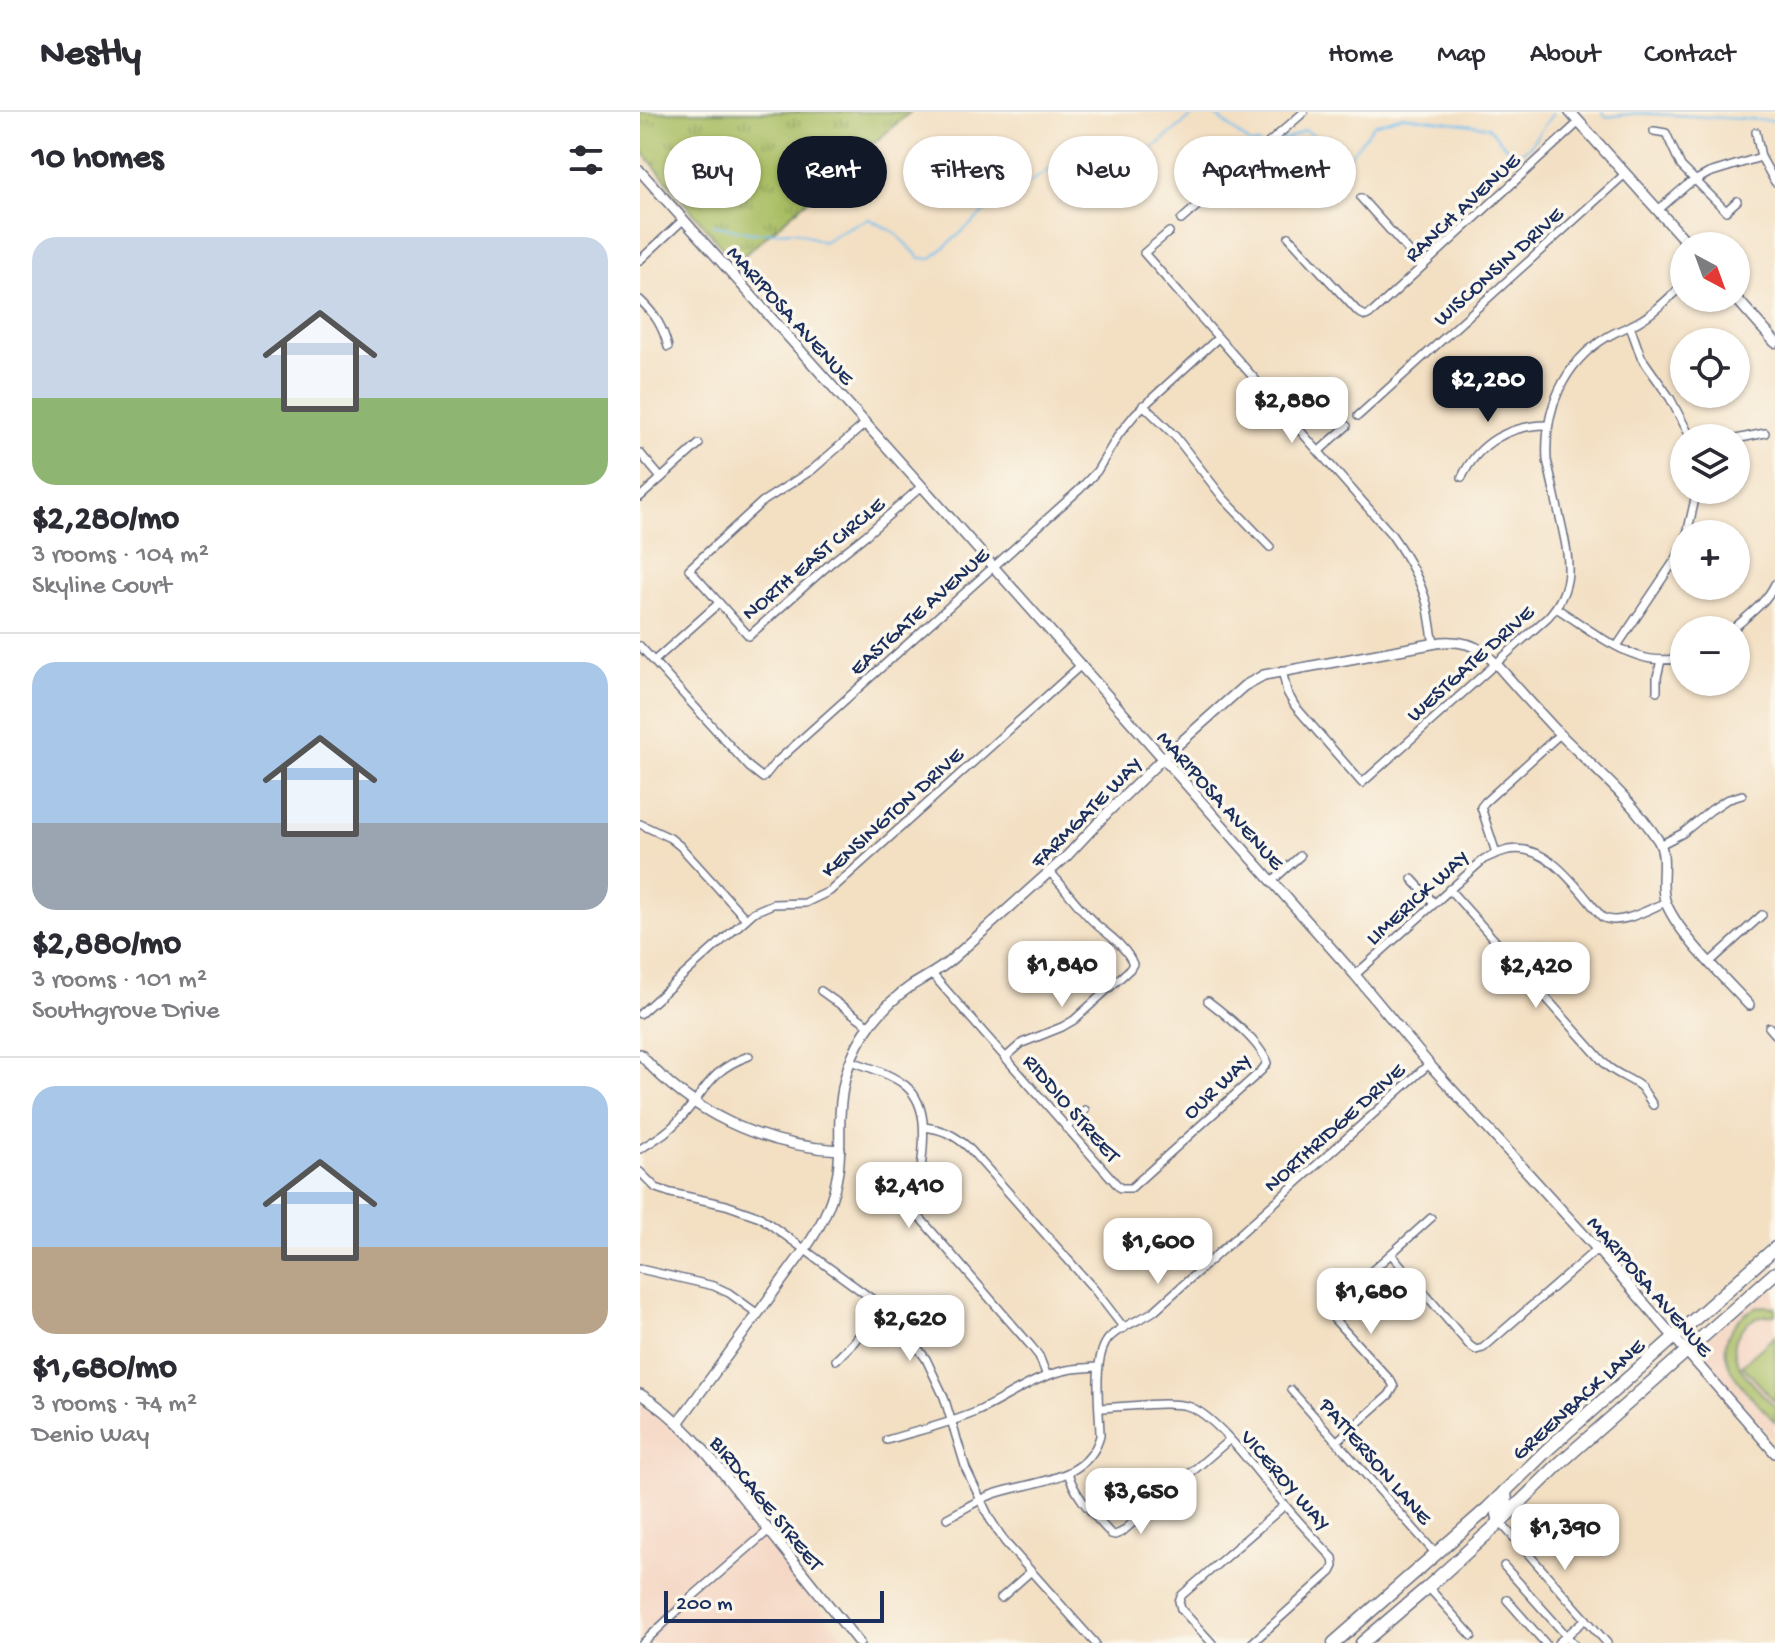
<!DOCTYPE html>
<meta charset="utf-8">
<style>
:root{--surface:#fff;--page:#f2f2f3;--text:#2b2b33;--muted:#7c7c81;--line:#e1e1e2;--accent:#111827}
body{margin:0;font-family:"Gochi Hand",sans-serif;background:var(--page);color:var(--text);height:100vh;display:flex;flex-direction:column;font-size:30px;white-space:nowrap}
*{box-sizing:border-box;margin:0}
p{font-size:26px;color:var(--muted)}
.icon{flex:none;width:44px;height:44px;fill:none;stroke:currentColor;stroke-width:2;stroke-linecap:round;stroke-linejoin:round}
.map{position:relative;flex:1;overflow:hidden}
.sheet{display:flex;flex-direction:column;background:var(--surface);width:640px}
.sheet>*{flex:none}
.top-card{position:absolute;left:24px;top:24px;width:760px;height:72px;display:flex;gap:16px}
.needle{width:52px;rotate:139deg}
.buttons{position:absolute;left:1030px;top:120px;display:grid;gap:16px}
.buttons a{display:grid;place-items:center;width:80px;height:80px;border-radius:50%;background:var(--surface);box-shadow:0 2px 6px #0004;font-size:40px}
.scale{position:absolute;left:24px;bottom:20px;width:220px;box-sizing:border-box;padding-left:8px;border:4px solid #1b2f5e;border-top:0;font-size:22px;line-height:28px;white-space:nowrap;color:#1b2f5e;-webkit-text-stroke:6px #fbf7ec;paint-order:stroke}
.price{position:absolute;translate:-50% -68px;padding:0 18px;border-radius:16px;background:#fff;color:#222;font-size:26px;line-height:52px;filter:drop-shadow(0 2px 4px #0008)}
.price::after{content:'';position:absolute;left:50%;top:48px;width:24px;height:18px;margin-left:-12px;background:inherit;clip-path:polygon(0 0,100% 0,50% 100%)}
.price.on{background:var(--accent);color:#fff}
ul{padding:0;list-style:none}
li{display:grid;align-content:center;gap:16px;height:424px;padding:0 32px}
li+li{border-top:2px solid var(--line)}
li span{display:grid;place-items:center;height:248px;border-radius:24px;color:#555}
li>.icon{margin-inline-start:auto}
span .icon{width:144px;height:144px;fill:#fffc;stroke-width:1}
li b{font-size:34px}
h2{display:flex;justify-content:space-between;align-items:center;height:96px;padding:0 32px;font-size:34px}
.chip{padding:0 28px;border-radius:36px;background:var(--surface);box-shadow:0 2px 6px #0004;font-size:28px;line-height:72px}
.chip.on{background:var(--accent);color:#fff}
header{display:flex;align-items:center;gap:48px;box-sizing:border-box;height:112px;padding:0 40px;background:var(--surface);border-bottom:2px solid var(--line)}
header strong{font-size:38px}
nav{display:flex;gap:44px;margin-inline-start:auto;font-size:28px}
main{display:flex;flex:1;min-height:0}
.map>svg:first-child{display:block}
</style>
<header>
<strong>Nestly</strong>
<nav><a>Home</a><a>Map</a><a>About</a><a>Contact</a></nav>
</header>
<main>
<section class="sheet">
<h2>10 homes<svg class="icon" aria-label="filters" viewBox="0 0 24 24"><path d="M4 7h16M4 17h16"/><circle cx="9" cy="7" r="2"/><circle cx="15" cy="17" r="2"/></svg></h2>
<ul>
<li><span style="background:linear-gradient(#c9d6e8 65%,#8fb573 0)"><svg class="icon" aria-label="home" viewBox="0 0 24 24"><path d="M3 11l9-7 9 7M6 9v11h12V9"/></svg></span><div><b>$2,280/mo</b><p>3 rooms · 104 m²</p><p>Skyline Court</p></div></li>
<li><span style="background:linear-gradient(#a9c7e8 65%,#9aa5b1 0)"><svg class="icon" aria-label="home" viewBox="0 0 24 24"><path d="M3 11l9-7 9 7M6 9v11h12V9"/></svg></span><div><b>$2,880/mo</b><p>3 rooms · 101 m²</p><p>Southgrove Drive</p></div></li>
<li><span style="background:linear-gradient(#a9c7e8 65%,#b9a48a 0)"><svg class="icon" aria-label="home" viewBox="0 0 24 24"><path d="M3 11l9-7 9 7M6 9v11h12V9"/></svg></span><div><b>$1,680/mo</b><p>3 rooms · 74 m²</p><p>Denio Way</p></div></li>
</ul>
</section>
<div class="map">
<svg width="1135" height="1531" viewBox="0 0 1135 1531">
<defs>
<pattern id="park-tufts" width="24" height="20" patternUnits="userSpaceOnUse" patternTransform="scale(2)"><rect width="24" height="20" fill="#a8bd62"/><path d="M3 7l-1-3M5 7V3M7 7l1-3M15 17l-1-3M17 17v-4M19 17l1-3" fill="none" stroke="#889a54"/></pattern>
</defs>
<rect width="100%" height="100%" fill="#fbf7ec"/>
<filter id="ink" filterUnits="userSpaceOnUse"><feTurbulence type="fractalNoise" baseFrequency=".0125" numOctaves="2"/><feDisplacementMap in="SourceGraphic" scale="16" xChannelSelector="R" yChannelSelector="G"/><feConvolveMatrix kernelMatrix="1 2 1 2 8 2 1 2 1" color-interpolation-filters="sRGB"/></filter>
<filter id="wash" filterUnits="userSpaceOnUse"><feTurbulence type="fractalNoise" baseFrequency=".006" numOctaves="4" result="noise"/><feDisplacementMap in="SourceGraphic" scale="32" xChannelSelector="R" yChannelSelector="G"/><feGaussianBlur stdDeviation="1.8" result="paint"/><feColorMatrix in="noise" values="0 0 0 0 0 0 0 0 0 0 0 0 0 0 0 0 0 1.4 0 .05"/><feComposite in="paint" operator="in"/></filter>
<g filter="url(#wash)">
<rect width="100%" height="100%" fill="#f3dfc2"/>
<g fill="#f4d3c0">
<path d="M 1135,1167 L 1135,1328 L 1061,1243 L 1062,1231 Z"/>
<path d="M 0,1294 L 21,1308 L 38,1323 L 81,1371 L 160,1469 L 207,1531 L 0,1531 Z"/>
</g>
<g fill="#a8bd62" stroke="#627660" stroke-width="2">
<path d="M 1123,1194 L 1135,1195 L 1135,1203 C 1121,1203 1111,1206 1102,1217 C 1078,1245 1118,1276 1135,1295 L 1135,1310 C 1114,1286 1067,1250 1093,1215 C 1101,1204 1110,1196 1123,1194 Z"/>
<path d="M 1135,1224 L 1135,1290 L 1102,1253 Z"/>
</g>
<path fill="url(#park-tufts)" stroke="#627660" stroke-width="2" d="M 0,0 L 270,0 L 95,151 L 0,37 Z"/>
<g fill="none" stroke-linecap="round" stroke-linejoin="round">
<g stroke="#76c0ef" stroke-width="2">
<path d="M 571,0 L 612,33 L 620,31"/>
<path d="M 962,0 L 967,5 L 998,1 L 1135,9"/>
<path d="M 639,28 L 648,27 L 665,18 C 691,32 678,40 694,54 L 705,50 L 734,13 L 763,4 L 848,15 L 874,44 L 889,35 L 913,1"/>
<path d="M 73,113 L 111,121 L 156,119 L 183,130 L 207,116 L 229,107 L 254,120 L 280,146 L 291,147 L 357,89 L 395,67 L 441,36 L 452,35 L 474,52 L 486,58 L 557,0"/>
</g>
</g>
</g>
<g filter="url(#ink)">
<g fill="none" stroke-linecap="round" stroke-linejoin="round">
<defs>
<g id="minor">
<path d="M 1014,19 L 1026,21 L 1041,54 L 1086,99 L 1097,89"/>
<path d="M 1116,20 L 1121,45 L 1135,70"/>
<path d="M 721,86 L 782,154"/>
<path d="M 1018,98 L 1047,73 L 1069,61 L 1121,45"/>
<path d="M 541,108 L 664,0"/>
<path d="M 529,120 L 504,141 L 751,422 C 766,443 780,467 787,492 C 790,505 791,518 794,531"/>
<path d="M 649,125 L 718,200 L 726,204 L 733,200 L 939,10"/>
<path d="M 0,148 L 43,108"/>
<path d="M 0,188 C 15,202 23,215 28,235"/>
<path d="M 990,214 L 1001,245 L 1030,286 L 1051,326"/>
<path d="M 503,293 L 535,324 L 584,387 L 630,435"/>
<path d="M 718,304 L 985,62"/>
<path d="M 226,311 L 172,358 L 122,390 L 49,457 L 109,524 L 192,450 L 226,423 L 282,374"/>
<path d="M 1096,327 L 1125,321"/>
<path d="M 679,339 L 707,314"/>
<path d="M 0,341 L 21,366"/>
<path d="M 822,365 C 839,330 870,313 908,313"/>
<path d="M 0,385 L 59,332"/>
<path d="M 1047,422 L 1057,378"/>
<path d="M 916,496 C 944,513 973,538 1006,546 C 1018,549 1031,548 1044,547"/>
<path d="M 1092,518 C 1107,504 1126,491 1135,472"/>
<path d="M 0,534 L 109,655 L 123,666 L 135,651 L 439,378 L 457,359 L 479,322 L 496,301 L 578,226"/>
<path d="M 977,534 L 1037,445 L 1044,430"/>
<path d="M 14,549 L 79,491"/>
<path d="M 642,558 L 647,580 L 655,594 L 722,671 L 908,505 C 936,474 929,447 921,410 C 916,389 912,369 907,348 C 904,298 923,251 967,225 C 978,218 990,215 1001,208 C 1017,199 1030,184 1044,172"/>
<path d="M 1017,579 L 1017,565 L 1021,548"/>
<path d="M 0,712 L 30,726 L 40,734 L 106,807"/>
<path d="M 1020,733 L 1043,721 L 1071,698 L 1086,688 L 1102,683"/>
<path d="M 856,741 L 841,695 L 845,690 L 920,622"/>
<path d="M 772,767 L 794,791"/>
<path d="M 632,769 L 660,744"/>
<path d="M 809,777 L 966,953 C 977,963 992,967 1001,975 C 1005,980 1009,987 1013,993"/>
<path d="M 1070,850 L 1122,803"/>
<path d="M 292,862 L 480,1076 L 491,1076 L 622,958 L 627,951 C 621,930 585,902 568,889"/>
<path d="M 715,863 L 844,747 C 852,743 860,740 868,738 C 909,730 939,779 962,805 C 979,815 1009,797 1026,790"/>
<path d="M 181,879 L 230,914"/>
<path d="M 0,902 L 114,800 L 133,792 L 165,791 L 190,779 L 440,554"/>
<path d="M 1129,915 L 1135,922"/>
<path d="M 365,946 L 382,931 L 422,915 L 434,908 L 490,857 L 493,852 C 487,836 470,824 458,814 C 440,798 426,777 410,760"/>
<path d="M 211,949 C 228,955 248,961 262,971 C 290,990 284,1029 281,1057 C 279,1071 273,1086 275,1100 L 391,1234 L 399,1244 L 407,1264"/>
<path d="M 284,1015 C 302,1017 315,1023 329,1036 L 454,1177 L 484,1216"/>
<path d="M 426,1016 L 445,998"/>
<path d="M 0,1037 C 13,1029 26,1022 36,1011 C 65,983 66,959 109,944"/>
<path d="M 0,1060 L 16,1076 L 31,1081 L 86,1093 L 120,1105 L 243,1195 L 261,1213 L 286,1247 L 304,1285 L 326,1357 L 350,1407 L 365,1430 L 455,1531"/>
<path d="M 751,1142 L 830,1234 L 836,1238 L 843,1236 L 957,1137"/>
<path d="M 0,1157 L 74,1174 L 89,1181 L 118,1202"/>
<path d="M 196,1248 L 213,1231 L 243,1195"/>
<path d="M 651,1278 L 796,1442"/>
<path d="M 460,1296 C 483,1295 526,1289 547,1294 C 576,1301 622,1367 643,1391 C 659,1410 676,1428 693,1446 L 694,1454 L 691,1460 L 612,1531"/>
<path d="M 247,1328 C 277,1319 308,1312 336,1300 C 367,1286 393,1265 427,1258 C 436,1256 447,1256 458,1255"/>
<path d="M 697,1329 L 749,1283 L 754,1275 L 751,1269 L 694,1207 L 691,1199 L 697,1190 L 791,1106"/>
<path d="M 428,1361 C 436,1386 454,1403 471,1422 L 475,1423 L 482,1420 L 589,1328"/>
<path d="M 307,1406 C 321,1399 336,1389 351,1383 C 388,1369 448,1371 460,1324 C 460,1298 451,1244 470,1225 C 481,1214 501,1208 514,1199 L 789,952"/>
<path d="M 860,1410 L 967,1531"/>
<path d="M 864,1454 L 933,1531"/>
<path d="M 788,1475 L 832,1524"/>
<path d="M 361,1486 L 390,1460"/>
<path d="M 867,1488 L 905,1531"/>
<path d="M 3,1531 L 53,1484 L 129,1418"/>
<path d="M 572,1531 L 541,1497 L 539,1489 L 542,1483 L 645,1393"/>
<path d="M 918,1531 L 946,1507"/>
</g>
<g id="tertiary">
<path d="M 0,59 L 304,399 L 715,863 L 789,952 L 957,1137 L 1135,1341"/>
<path d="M 0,942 C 51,1001 122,1034 200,1038"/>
<path d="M 0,1282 C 46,1309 78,1356 111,1396 C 147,1441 183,1486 219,1531"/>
<path d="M 38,1311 L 165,1137 C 182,1113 194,1088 198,1059 C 201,1040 199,1022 200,1004 C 201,971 211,938 231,912 C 243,897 256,884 271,874 C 285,865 300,858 312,847 L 426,745 L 469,699 L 523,646 L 604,574 L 624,563 L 802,530 C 817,529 831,531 843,540 C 854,548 863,560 873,571 C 886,586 900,601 914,616 C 949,652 990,685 1018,728 C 1029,746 1019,769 1025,788 C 1035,819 1086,868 1109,893"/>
</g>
<g id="secondary">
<path d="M 930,0 L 1050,134"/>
<path d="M 1096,186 L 1135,230"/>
</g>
<g id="primary">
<path d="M 860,1410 L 858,1402 L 866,1391 L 865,1379"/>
<path d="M 694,1531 L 847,1397 L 908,1337 L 1135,1136"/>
<path d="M 722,1531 L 788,1475 L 860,1410 L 920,1351 L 1135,1161"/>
</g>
</defs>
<use href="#minor" stroke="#676d81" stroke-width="10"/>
<use href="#tertiary" stroke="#676d81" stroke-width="12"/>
<use href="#secondary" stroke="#676d81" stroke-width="13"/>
<use href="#primary" stroke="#676d81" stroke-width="15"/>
<use href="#minor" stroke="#fff" stroke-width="7"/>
<use href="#tertiary" stroke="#fff" stroke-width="9"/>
<use href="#secondary" stroke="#fff" stroke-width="10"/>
<use href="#primary" stroke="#fff" stroke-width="12"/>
</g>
</g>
<g text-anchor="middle" stroke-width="7" stroke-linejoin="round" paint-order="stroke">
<g font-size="22" fill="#1b2f5e" stroke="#fbf7ec">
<text transform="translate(821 94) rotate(-43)" y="8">RANCH AVENUE</text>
<text transform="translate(857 153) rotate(-42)" y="8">WISCONSIN DRIVE</text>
<text transform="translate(152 202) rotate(48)" y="8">MARIPOSA AVENUE</text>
<text transform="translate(172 445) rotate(-40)" y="8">NORTH EAST CIRCLE</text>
<text transform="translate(278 498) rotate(-42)" y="8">EASTGATE AVENUE</text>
<text transform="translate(829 550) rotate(-42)" y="8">WESTGATE DRIVE</text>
<text transform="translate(582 687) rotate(48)" y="8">MARIPOSA AVENUE</text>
<text transform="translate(251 699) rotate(-42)" y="8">KENSINGTON DRIVE</text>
<text transform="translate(445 699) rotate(-45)" y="8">FARMGATE WAY</text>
<text transform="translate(776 784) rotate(-42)" y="8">LIMERICK WAY</text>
<text transform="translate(576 973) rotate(-43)" y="8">OUR WAY</text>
<text transform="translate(433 995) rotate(49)" y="8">RIDDIO STREET</text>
<text transform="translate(693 1014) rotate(-42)" y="8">NORTHRIDGE DRIVE</text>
<text transform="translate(1011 1173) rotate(49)" y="8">MARIPOSA AVENUE</text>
<text transform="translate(937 1286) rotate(-42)" y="8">GREENBACK LANE</text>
<text transform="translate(737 1348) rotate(49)" y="8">PATTERSON LANE</text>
<text transform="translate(647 1367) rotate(49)" y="8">VICEROY WAY</text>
<text transform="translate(128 1390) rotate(51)" y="8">BIRDCAGE STREET</text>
</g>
</g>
</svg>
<div class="buttons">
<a><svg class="needle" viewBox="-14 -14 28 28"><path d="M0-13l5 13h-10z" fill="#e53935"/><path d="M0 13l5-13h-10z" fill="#7c7c81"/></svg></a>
<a><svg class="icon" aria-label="locate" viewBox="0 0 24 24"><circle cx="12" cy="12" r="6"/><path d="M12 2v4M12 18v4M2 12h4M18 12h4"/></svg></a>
<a><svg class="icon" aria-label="layers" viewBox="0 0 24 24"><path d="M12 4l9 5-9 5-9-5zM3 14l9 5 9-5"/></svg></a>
<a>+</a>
<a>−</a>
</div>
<div class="scale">200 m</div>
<b class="price on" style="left:848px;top:312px">$2,280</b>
<b class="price" style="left:652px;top:333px">$2,880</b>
<b class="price" style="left:422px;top:897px">$1,840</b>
<b class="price" style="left:896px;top:898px">$2,420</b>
<b class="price" style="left:269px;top:1118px">$2,410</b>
<b class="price" style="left:518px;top:1174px">$1,600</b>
<b class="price" style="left:731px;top:1224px">$1,680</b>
<b class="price" style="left:270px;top:1251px">$2,620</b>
<b class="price" style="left:501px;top:1424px">$3,650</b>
<b class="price" style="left:925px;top:1460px">$1,390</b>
<div class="top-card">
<a class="chip">Buy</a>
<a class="chip on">Rent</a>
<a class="chip">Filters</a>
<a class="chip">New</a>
<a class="chip">Apartment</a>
</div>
</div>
</main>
